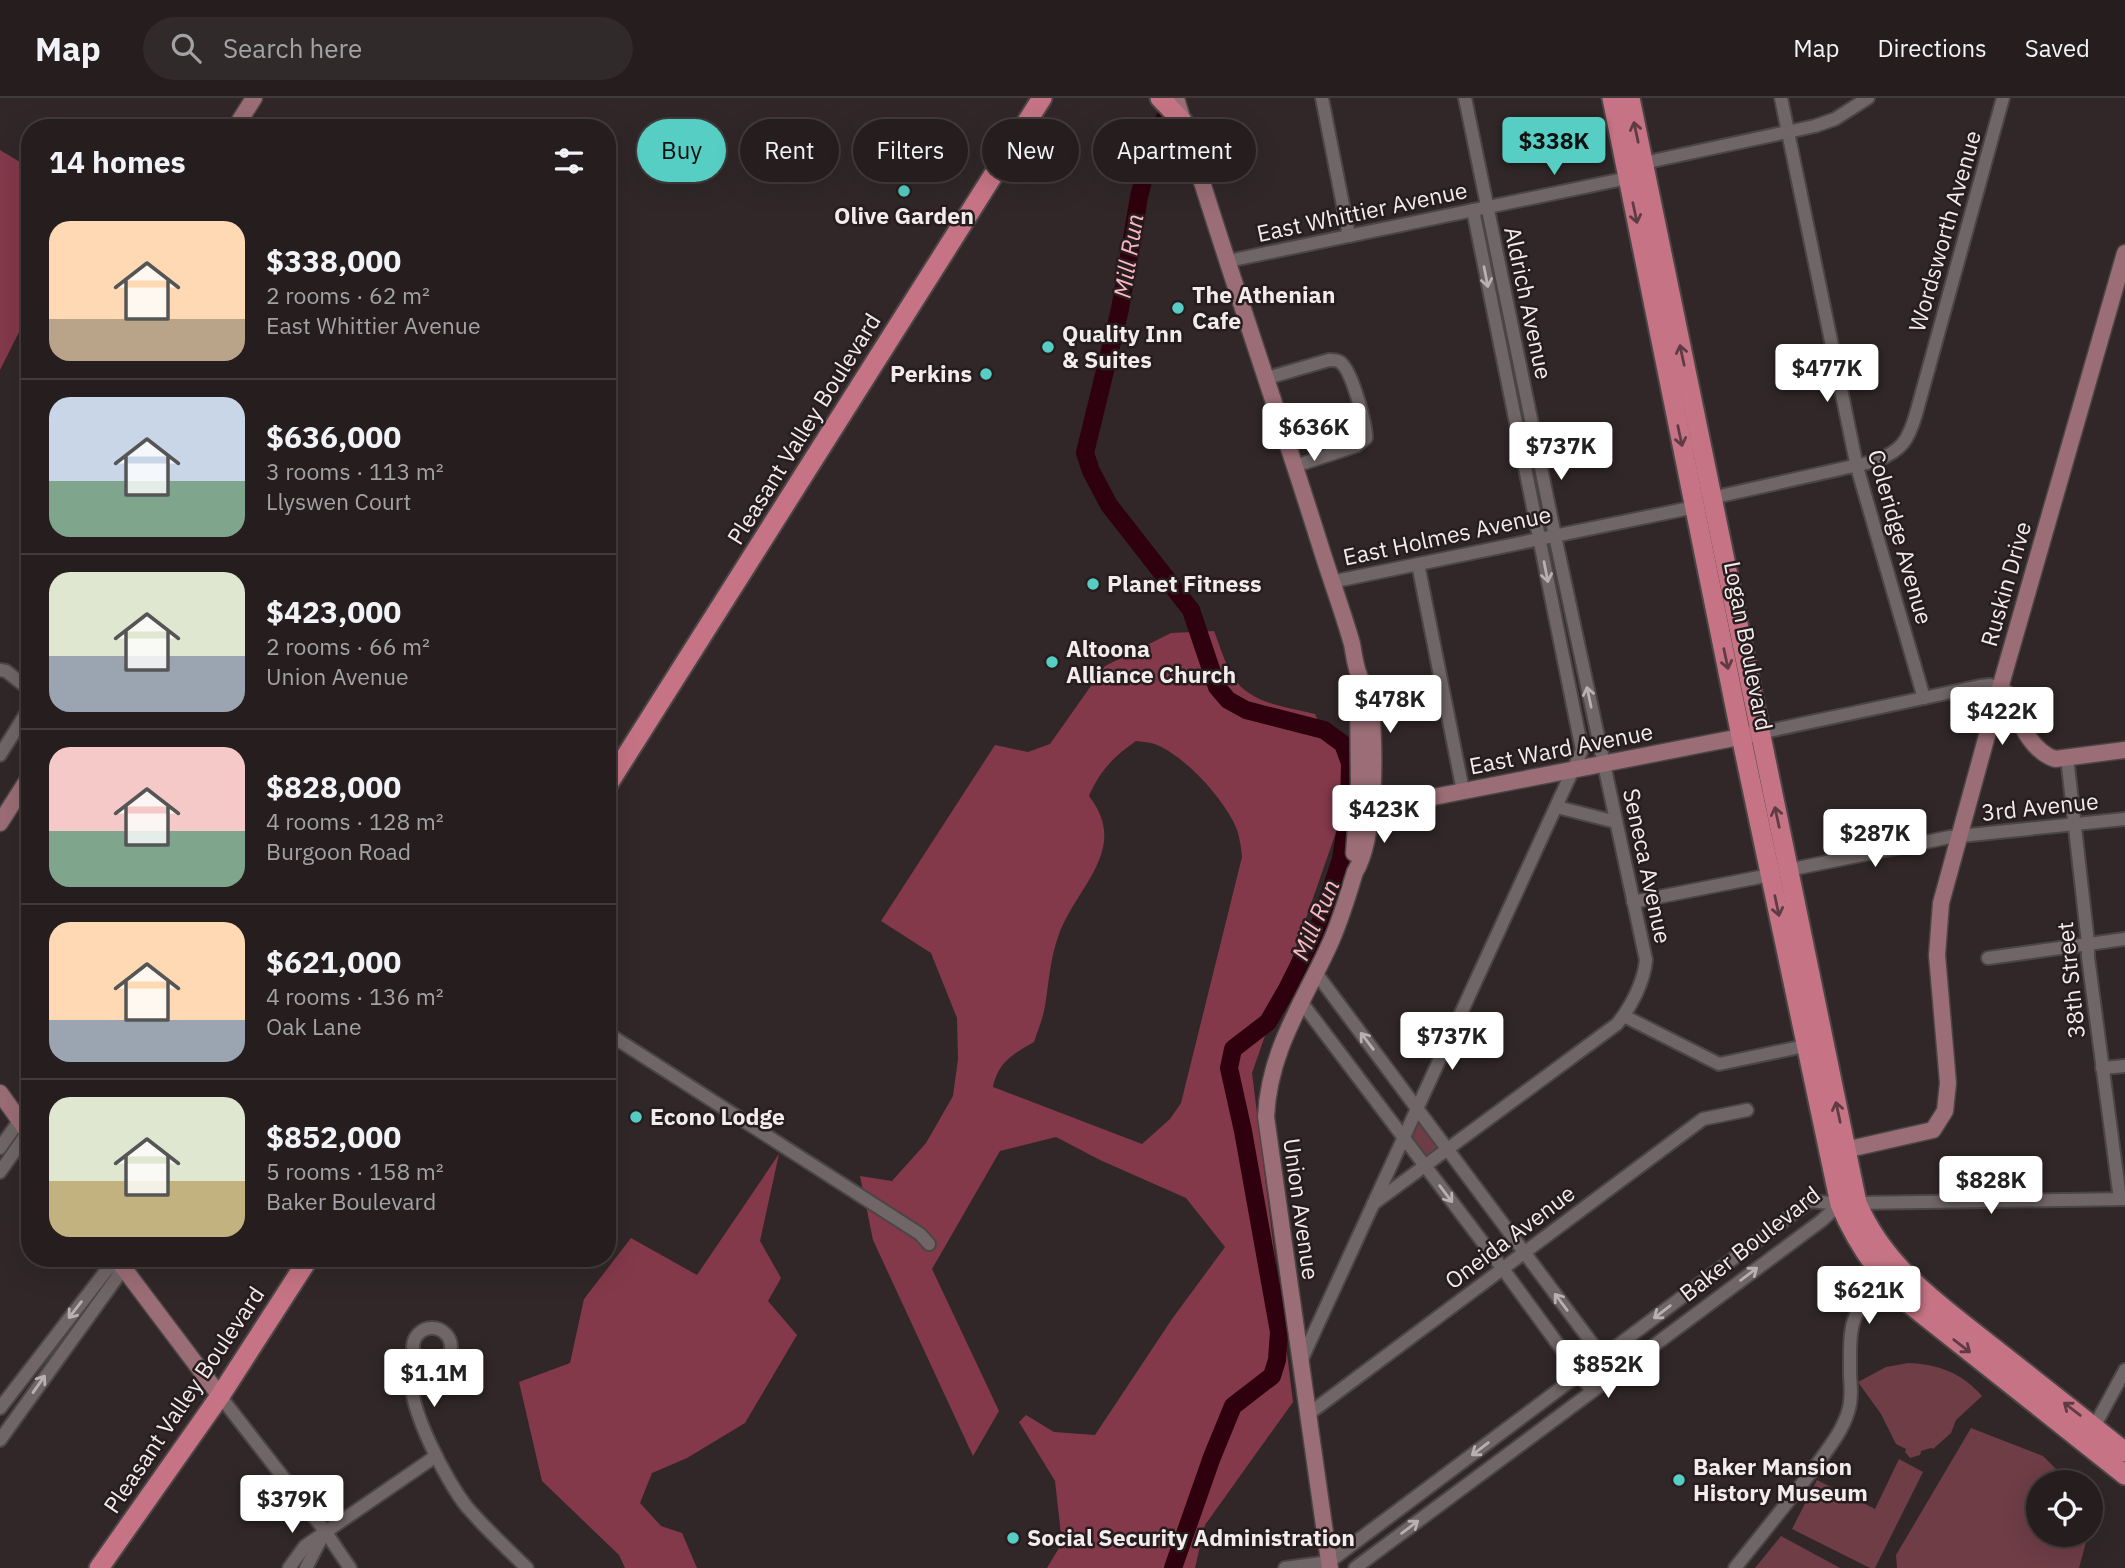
<!DOCTYPE html>
<meta charset="utf-8">
<style>
:root{--surface:#251d1e;--page:#312a2b;--text:#f1f3f6;--muted:#a3a2a4;--line:#423b3c;--accent:#56cec4}
body{margin:0;font-family:"IBM Plex Sans",sans-serif;background:var(--page);color:var(--text);height:100vh;display:flex;flex-direction:column;font-size:26px;white-space:nowrap}
*{box-sizing:border-box;margin:0}
p{font-size:23px;color:var(--muted)}
.icon{flex:none;width:38px;height:38px;fill:none;stroke:currentColor;stroke-width:2;stroke-linecap:round;stroke-linejoin:round}
.map{position:relative;flex:1;overflow:hidden}
.drawer{position:absolute;left:21px;top:21px;width:595px;height:1148px;display:flex;flex-direction:column;background:var(--surface);border-radius:28px;box-shadow:0 7px 28px #0002,0 0 0 2px var(--line)}
.drawer>*{flex:none}
.banner{position:absolute;left:637px;top:21px;width:665px;height:63px;display:flex;gap:14px}
.tools{position:absolute;left:2026px;top:1372px;display:grid;gap:14px}
.tools a{display:grid;place-items:center;width:77px;height:77px;border-radius:50%;background:var(--surface);box-shadow:0 7px 28px #0002,0 0 0 2px var(--line);font-size:35px}
.price{position:absolute;translate:-50% -60px;padding:0 16px;border-radius:7px;background:#fff;color:#222;font-size:23px;line-height:46px;filter:drop-shadow(0 2px 4px #0008)}
.price::after{content:'';position:absolute;left:50%;top:42px;width:21px;height:16px;margin-left:-10px;background:inherit;clip-path:polygon(0 0,100% 0,50% 100%)}
.price.current{background:var(--accent);color:#111}
ul{padding:0;list-style:none}
li{display:flex;align-items:center;gap:21px;height:175px;padding:0 28px}
li+li{border-top:2px solid var(--line)}
li span{display:grid;place-items:center;flex:none;width:196px;height:140px;border-radius:21px;color:#555}
li>.icon{margin-inline-start:auto}
span .icon{width:84px;height:84px;fill:#fffc;stroke-width:1}
li b{font-size:30px}
h2{display:flex;justify-content:space-between;align-items:center;height:84px;padding:0 28px;font-size:30px}
.chip{padding:0 24px;border-radius:32px;background:var(--surface);box-shadow:0 7px 28px #0002,0 0 0 2px var(--line);font-size:24px;line-height:63px}
.chip.current{background:var(--accent);color:#111}
header{display:flex;align-items:center;gap:42px;box-sizing:border-box;height:98px;padding:0 35px;background:var(--surface);border-bottom:2px solid var(--line)}
header strong{font-size:33px}
nav{display:flex;gap:38px;margin-inline-start:auto;font-size:24px}
.search{width:490px;height:63px;background:var(--page);display:flex;align-items:center;gap:18px;box-sizing:border-box;padding:0 24px;border-radius:38px;color:var(--muted);font-size:26px}
.map>svg:first-child{display:block}
</style>
<header>
<strong>Map</strong>
<div class="search"><svg class="icon" aria-label="search" viewBox="0 0 24 24"><circle cx="10" cy="10" r="6"/><path d="M15 15l6 6"/></svg>Search here</div>
<nav><a>Map</a><a>Directions</a><a>Saved</a></nav>
</header>
<div class="map">
<svg width="2125" height="1470" viewBox="0 0 2125 1470">
<rect width="100%" height="100%" fill="#312728"/>
<g fill="#6e3d46">
<path d="M 1419,1022 L 1440,1050 L 1426,1062 C 1413,1044 1406,1043 1419,1022 Z"/>
<path d="M 1908,1265 C 1938,1266 1962,1275 1982,1298 L 1956,1322 L 1951,1335 L 1933,1351 L 1931,1350 L 1921,1353 L 1920,1357 L 1910,1360 L 1905,1354 L 1906,1351 L 1896,1346 L 1881,1316 L 1858,1284 L 1886,1269 Z"/>
<path d="M 1971,1330 L 2043,1358 L 2069,1384 L 2039,1384 L 2039,1437 L 2088,1437 L 2079,1470 L 1897,1470 L 1896,1457 Z"/>
<path d="M 1899,1361 L 1923,1374 L 1875,1470 L 1870,1470 L 1792,1431 L 1817,1382 L 1875,1411 Z"/>
<path d="M 1781,1438 L 1840,1470 L 1755,1470 Z"/>
</g>
<g fill="#83394a" fill-rule="evenodd">
<path d="M 0,52 L 30,70 L 30,212 L 0,272 Z"/>
<path d="M 1214,533 C 1220,548 1225,566 1233,579 C 1250,606 1287,609 1315,616 L 1326,640 L 1343,656 L 1349,697 L 1252,975 L 1293,1304 L 1205,1427 L 1195,1470 L 1047,1470 L 1062,1445 L 1055,1383 L 1019,1324 L 1026,1317 L 1054,1334 L 1095,1337 L 1172,1221 L 1225,1149 L 1186,1100 L 1100,1062 L 1056,1039 L 1000,1053 L 932,1171 L 999,1313 L 973,1358 L 873,1142 L 860,1078 L 892,1083 L 926,1045 L 953,998 L 958,961 L 957,920 L 931,855 L 881,823 L 995,647 L 1028,654 L 1050,646 L 1105,568 L 1171,535 ZM 1136,643 C 1143,644 1151,644 1157,647 C 1185,659 1219,696 1233,723 C 1239,734 1241,747 1242,759 L 1181,1005 L 1170,1021 L 1142,1046 L 993,989 C 998,964 1013,956 1034,944 C 1038,932 1043,920 1045,908 C 1049,884 1050,862 1058,839 C 1075,789 1131,752 1089,698 C 1099,674 1114,658 1136,643 Z"/>
<path d="M 779,1056 L 760,1143 L 781,1180 L 768,1203 L 797,1237 L 745,1325 L 687,1360 L 652,1375 L 640,1405 L 661,1428 L 682,1435 L 697,1470 L 625,1470 L 619,1457 L 542,1383 L 519,1284 L 570,1265 L 584,1201 L 631,1140 L 697,1177 Z"/>
</g>
<g fill="none" stroke-linecap="round" stroke-linejoin="round">
<path stroke="#2f000d" stroke-width="18" d="M 1173,1470 L 1212,1359 L 1233,1308 L 1272,1278 L 1277,1262 L 1279,1234 L 1243,1033 L 1229,970 L 1233,951 L 1268,924 L 1287,891 L 1321,823 L 1341,761 L 1349,710 L 1350,665 L 1343,646 L 1324,632 L 1246,612 L 1228,602 L 1217,589 L 1191,512 L 1109,407 L 1091,373 L 1085,355 L 1120,211 L 1139,99 L 1151,51 L 1174,0"/>
<defs>
<g id="street">
<path d="M 1322,0 L 1349,138"/>
<path d="M 1781,0 L 1857,369 L 1924,600"/>
<path d="M 1643,65 L 1815,28 L 1835,21 L 1868,0"/>
<path d="M 1228,163 L 1628,80"/>
<path d="M 1267,280 L 1329,262 C 1333,262 1337,262 1340,264 C 1352,272 1366,326 1366,340 L 1356,348 L 1295,368"/>
<path d="M 1711,400 L 1876,363 C 1902,352 1908,343 1916,316 L 2003,0"/>
<path d="M 1418,466 L 1463,693"/>
<path d="M 1331,484 L 1695,409"/>
<path d="M 0,572 L 6,573 L 30,592"/>
<path d="M 1759,635 L 1980,588 L 1990,587 L 2000,590"/>
<path d="M 0,657 L 30,609"/>
<path d="M 2067,659 L 2088,845 L 2088,859 L 2120,1101"/>
<path d="M 1557,709 L 1616,724"/>
<path d="M 1788,772 L 1950,739 L 2125,721"/>
<path d="M 1633,804 L 1770,777"/>
<path d="M 1988,860 L 2125,841"/>
<path d="M 1316,875 L 1615,1276"/>
<path d="M 1302,905 L 1503,1171 L 1592,1293"/>
<path d="M 1624,918 L 1719,966 L 1805,948"/>
<path d="M 607,935 L 920,1136 L 929,1146"/>
<path d="M 2102,970 L 2125,968"/>
<path d="M 0,1050 L 19,1023"/>
<path d="M 0,1074 L 28,1034"/>
<path d="M 1857,1105 L 2125,1101"/>
<path d="M 1373,1106 L 1617,926 C 1631,909 1644,884 1646,862 L 1555,438 L 1465,0"/>
<circle cx="432" cy="1249" r="19"/>
<path d="M 418,1262 C 416,1267 413,1272 412,1277 C 406,1307 448,1386 467,1409 C 486,1431 506,1450 527,1470"/>
<path d="M 1301,1263 L 1582,652 L 1473,112"/>
<path d="M 220,1298 L 325,1433 L 350,1470"/>
<path d="M 0,1310 L 109,1169 L 122,1167 L 118,1178 L 0,1342"/>
<path d="M 1307,1317 L 1703,1021 L 1747,1012"/>
<path d="M 2094,1329 L 2125,1272"/>
<path d="M 289,1470 L 305,1448 L 436,1358"/>
<path d="M 306,1470 L 323,1437"/>
<path d="M 1285,1470 L 1329,1464 L 1810,1103 L 1840,1106"/>
<path d="M 1355,1470 L 1821,1123 L 1840,1106"/>
<path d="M 1735,1470 C 1762,1436 1789,1403 1815,1369 C 1827,1352 1842,1334 1848,1314 C 1852,1302 1851,1289 1850,1277 C 1850,1227 1848,1218 1883,1181"/>
</g>
<g id="secondary">
<path d="M 1176,0 C 1221,151 1274,300 1321,450 C 1331,482 1343,514 1352,546 C 1354,556 1355,567 1359,577 C 1361,584 1366,589 1368,596 C 1377,635 1376,741 1355,774 C 1347,800 1340,825 1328,850 C 1301,908 1269,954 1266,1019 L 1330,1470"/>
<path d="M 235,30 L 254,0"/>
<path d="M 2000,590 L 2005,594 C 2018,618 2028,652 2055,661 L 2125,652"/>
<path d="M 1359,705 L 1394,705 L 1418,702 L 1750,637"/>
<path d="M 0,725 L 30,678"/>
<path d="M 1354,755 L 1359,692 L 1358,585"/>
<path d="M 0,995 L 30,1037"/>
<path d="M 1845,1052 L 1933,1032 L 1945,1013 L 1948,985 L 1937,857 L 1941,805 L 2000,590 L 2125,155"/>
<path d="M 116,1160 L 220,1298"/>
</g>
<g id="primary">
<path d="M 1160,0 L 1183,24"/>
<path d="M 1612,0 L 1741,638 L 1840,1106 C 1856,1144 1876,1174 1906,1203 L 2125,1377"/>
<path d="M 1630,0 L 1857,1105 C 1885,1171 1940,1207 1995,1251 C 2038,1285 2082,1319 2125,1354"/>
<path d="M 607,688 L 1042,0"/>
<path d="M 99,1470 L 220,1298 L 309,1160"/>
</g>
</defs>
<use href="#street" stroke="#4c4546" stroke-width="16"/>
<use href="#secondary" stroke="#4c4546" stroke-width="19"/>
<use href="#primary" stroke="#4c4546" stroke-width="23"/>
<use href="#street" stroke="#716667" stroke-width="12"/>
<use href="#secondary" stroke="#9b6d76" stroke-width="16"/>
<use href="#primary" stroke="#c67485" stroke-width="19"/>
</g>
<defs><path id="oneway-shaft" d="M-6 0H5M1.5-3L5.5 0L1.5 3" fill="none" stroke-width="1.6" stroke-linecap="round" stroke-linejoin="round" transform="scale(1.75)"/></defs>
<g stroke="#5f3b43">
<use href="#oneway-shaft" transform="translate(1636 34) rotate(-102)"/>
<use href="#oneway-shaft" transform="translate(1635 115) rotate(78)"/>
<use href="#oneway-shaft" transform="translate(1682 257) rotate(-102)"/>
<use href="#oneway-shaft" transform="translate(1680 338) rotate(78)"/>
<use href="#oneway-shaft" transform="translate(1726 561) rotate(78)"/>
<use href="#oneway-shaft" transform="translate(1777 719) rotate(-102)"/>
<use href="#oneway-shaft" transform="translate(1777 808) rotate(78)"/>
<use href="#oneway-shaft" transform="translate(1838 1014) rotate(-102)"/>
<use href="#oneway-shaft" transform="translate(1962 1248) rotate(38)"/>
<use href="#oneway-shaft" transform="translate(2072 1311) rotate(-142)"/>
</g>
<g stroke="#b8b0b1">
<use href="#oneway-shaft" transform="translate(1486 179) rotate(79)"/>
<use href="#oneway-shaft" transform="translate(1546 474) rotate(79)"/>
<use href="#oneway-shaft" transform="translate(1589 599) rotate(-102)"/>
<use href="#oneway-shaft" transform="translate(1367 943) rotate(-127)"/>
<use href="#oneway-shaft" transform="translate(1446 1096) rotate(53)"/>
<use href="#oneway-shaft" transform="translate(1749 1176) rotate(-37)"/>
<use href="#oneway-shaft" transform="translate(1561 1204) rotate(-127)"/>
<use href="#oneway-shaft" transform="translate(75 1212) rotate(128)"/>
<use href="#oneway-shaft" transform="translate(1662 1214) rotate(143)"/>
<use href="#oneway-shaft" transform="translate(39 1286) rotate(-55)"/>
<use href="#oneway-shaft" transform="translate(1480 1351) rotate(143)"/>
<use href="#oneway-shaft" transform="translate(1410 1429) rotate(-37)"/>
</g>
<g fill="#56cec4" stroke="#271d1f" stroke-width="2.5">
<circle cx="904" cy="93" r="7"/>
<circle cx="1178" cy="210" r="7"/>
<circle cx="1048" cy="249" r="7"/>
<circle cx="986" cy="276" r="7"/>
<circle cx="1093" cy="486" r="7"/>
<circle cx="1052" cy="564" r="7"/>
<circle cx="636" cy="1019" r="7"/>
<circle cx="1679" cy="1382" r="7"/>
<circle cx="1013" cy="1440" r="7"/>
</g>
<g text-anchor="middle" stroke-width="5" stroke-linejoin="round" paint-order="stroke">
<g font-size="23" fill="#f2eced" stroke="#271d1f">
<text transform="translate(1362 114) rotate(-12)" y="8">East Whittier Avenue</text>
<text transform="translate(1945 133) rotate(-74)" y="8">Wordsworth Avenue</text>
<text transform="translate(1528 205) rotate(78)" y="8">Aldrich Avenue</text>
<text transform="translate(804 331) rotate(-58)" y="8">Pleasant Valley Boulevard</text>
<text transform="translate(1447 438) rotate(-12)" y="8">East Holmes Avenue</text>
<text transform="translate(1900 439) rotate(74)" y="8">Coleridge Avenue</text>
<text transform="translate(2006 486) rotate(-74)" y="8">Ruskin Drive</text>
<text transform="translate(1748 548) rotate(79)" y="8">Logan Boulevard</text>
<text transform="translate(1561 651) rotate(-11)" y="8">East Ward Avenue</text>
<text transform="translate(2040 709) rotate(-6)" y="8">3rd Avenue</text>
<text transform="translate(1647 768) rotate(78)" y="8">Seneca Avenue</text>
<text transform="translate(2071 882) rotate(-96)" y="8">38th Street</text>
<text transform="translate(1301 1111) rotate(82)" y="8">Union Avenue</text>
<text transform="translate(1510 1139) rotate(-37)" y="8">Oneida Avenue</text>
<text transform="translate(1750 1146) rotate(-38)" y="8">Baker Boulevard</text>
<text transform="translate(184 1302) rotate(-56)" y="8">Pleasant Valley Boulevard</text>
</g>
<g font-size="23" font-weight="bold" fill="#f2eced" stroke="#271d1f" text-anchor="start">
<text x="904" y="126" text-anchor="middle">Olive Garden</text>
<text x="1192" y="205">The Athenian<tspan x="1192" dy="26">Cafe</tspan></text>
<text x="1062" y="244">Quality Inn<tspan x="1062" dy="26">&amp; Suites</tspan></text>
<text x="972" y="284" text-anchor="end">Perkins</text>
<text x="1107" y="494">Planet Fitness</text>
<text x="1066" y="559">Altoona<tspan x="1066" dy="26">Alliance Church</tspan></text>
<text x="650" y="1027">Econo Lodge</text>
<text x="1693" y="1377">Baker Mansion<tspan x="1693" dy="26">History Museum</tspan></text>
<text x="1027" y="1448">Social Security Administration</text>
</g>
<g font-size="24" font-style="italic" fill="#fbb7c2" stroke="#271d1f">
<text transform="translate(1129 158) rotate(-81)" y="8">Mill Run</text>
<text transform="translate(1316 822) rotate(-67)" y="8">Mill Run</text>
</g>
</g>
</svg>
<div class="tools">
<a><svg class="icon" aria-label="locate" viewBox="0 0 24 24"><circle cx="12" cy="12" r="6"/><path d="M12 2v4M12 18v4M2 12h4M18 12h4"/></svg></a>
</div>
<b class="price current" style="left:1554px;top:79px">$338K</b>
<b class="price" style="left:1827px;top:306px">$477K</b>
<b class="price" style="left:1314px;top:365px">$636K</b>
<b class="price" style="left:1561px;top:384px">$737K</b>
<b class="price" style="left:1390px;top:637px">$478K</b>
<b class="price" style="left:2002px;top:649px">$422K</b>
<b class="price" style="left:1384px;top:747px">$423K</b>
<b class="price" style="left:1875px;top:771px">$287K</b>
<b class="price" style="left:1452px;top:974px">$737K</b>
<b class="price" style="left:1991px;top:1118px">$828K</b>
<b class="price" style="left:1869px;top:1228px">$621K</b>
<b class="price" style="left:1608px;top:1302px">$852K</b>
<b class="price" style="left:434px;top:1311px">$1.1M</b>
<b class="price" style="left:292px;top:1437px">$379K</b>
<div class="banner">
<a class="chip current">Buy</a>
<a class="chip">Rent</a>
<a class="chip">Filters</a>
<a class="chip">New</a>
<a class="chip">Apartment</a>
</div>
<section class="drawer">
<h2>14 homes<svg class="icon" aria-label="filters" viewBox="0 0 24 24"><path d="M4 7h16M4 17h16"/><circle cx="9" cy="7" r="2"/><circle cx="15" cy="17" r="2"/></svg></h2>
<ul>
<li><span style="background:linear-gradient(#ffd9b3 70%,#b9a48a 0)"><svg class="icon" aria-label="home" viewBox="0 0 24 24"><path d="M3 11l9-7 9 7M6 9v11h12V9"/></svg></span><div><b>$338,000</b><p>2 rooms · 62 m²</p><p>East Whittier Avenue</p></div></li>
<li><span style="background:linear-gradient(#c9d6e8 60%,#7fa58c 0)"><svg class="icon" aria-label="home" viewBox="0 0 24 24"><path d="M3 11l9-7 9 7M6 9v11h12V9"/></svg></span><div><b>$636,000</b><p>3 rooms · 113 m²</p><p>Llyswen Court</p></div></li>
<li><span style="background:linear-gradient(#dfe7d0 60%,#9aa5b1 0)"><svg class="icon" aria-label="home" viewBox="0 0 24 24"><path d="M3 11l9-7 9 7M6 9v11h12V9"/></svg></span><div><b>$423,000</b><p>2 rooms · 66 m²</p><p>Union Avenue</p></div></li>
<li><span style="background:linear-gradient(#f6c9c9 60%,#7fa58c 0)"><svg class="icon" aria-label="home" viewBox="0 0 24 24"><path d="M3 11l9-7 9 7M6 9v11h12V9"/></svg></span><div><b>$828,000</b><p>4 rooms · 128 m²</p><p>Burgoon Road</p></div></li>
<li><span style="background:linear-gradient(#ffd9b3 70%,#9aa5b1 0)"><svg class="icon" aria-label="home" viewBox="0 0 24 24"><path d="M3 11l9-7 9 7M6 9v11h12V9"/></svg></span><div><b>$621,000</b><p>4 rooms · 136 m²</p><p>Oak Lane</p></div></li>
<li><span style="background:linear-gradient(#dfe7d0 60%,#c2b280 0)"><svg class="icon" aria-label="home" viewBox="0 0 24 24"><path d="M3 11l9-7 9 7M6 9v11h12V9"/></svg></span><div><b>$852,000</b><p>5 rooms · 158 m²</p><p>Baker Boulevard</p></div></li>
</ul>
</section>
</div>
